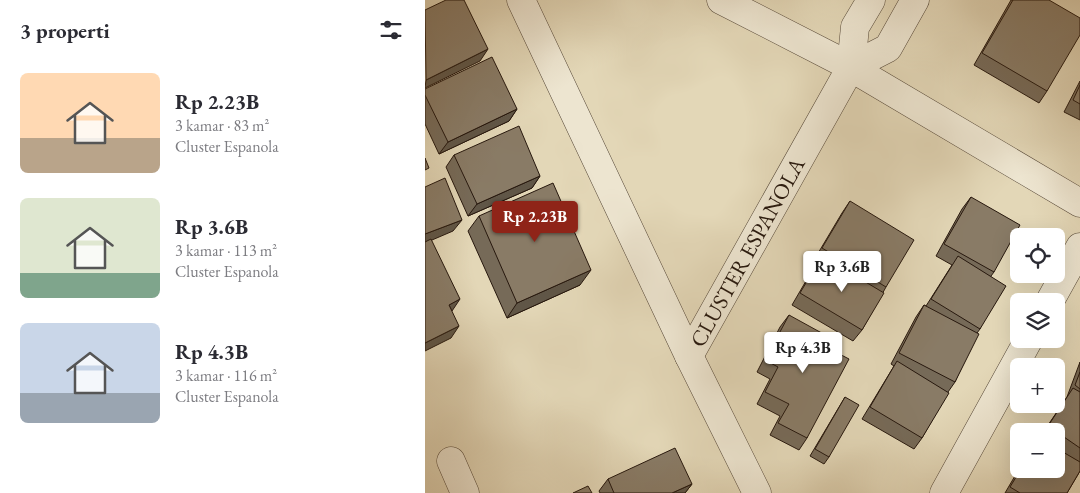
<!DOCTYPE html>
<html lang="id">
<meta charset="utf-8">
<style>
:root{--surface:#fff;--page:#f7f7f7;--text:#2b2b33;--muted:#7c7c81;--accent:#8f2418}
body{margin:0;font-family:"EB Garamond",serif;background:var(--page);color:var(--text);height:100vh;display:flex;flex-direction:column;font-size:19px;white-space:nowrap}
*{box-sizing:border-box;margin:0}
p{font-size:16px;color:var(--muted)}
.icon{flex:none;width:28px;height:28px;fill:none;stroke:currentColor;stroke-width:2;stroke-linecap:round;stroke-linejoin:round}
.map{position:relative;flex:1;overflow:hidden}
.panel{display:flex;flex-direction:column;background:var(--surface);width:425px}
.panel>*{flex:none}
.controls{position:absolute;left:585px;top:228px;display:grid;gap:10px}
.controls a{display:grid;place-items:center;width:55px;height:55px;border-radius:8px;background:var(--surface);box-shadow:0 5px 20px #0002;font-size:25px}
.price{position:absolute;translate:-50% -42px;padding:0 11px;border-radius:5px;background:#fff;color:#222;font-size:16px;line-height:32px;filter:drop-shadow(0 1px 2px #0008)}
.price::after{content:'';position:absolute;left:50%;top:30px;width:15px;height:11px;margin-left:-8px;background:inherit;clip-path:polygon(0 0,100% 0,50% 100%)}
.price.active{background:var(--accent);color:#fff}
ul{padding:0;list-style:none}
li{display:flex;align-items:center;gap:15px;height:125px;padding:0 20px}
li span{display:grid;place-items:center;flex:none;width:140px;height:100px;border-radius:8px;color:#555}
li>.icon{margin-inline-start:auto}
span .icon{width:60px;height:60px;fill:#fffc;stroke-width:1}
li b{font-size:21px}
h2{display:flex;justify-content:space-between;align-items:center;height:60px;padding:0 20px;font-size:21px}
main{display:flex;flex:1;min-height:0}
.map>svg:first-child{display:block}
</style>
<main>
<section class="panel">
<h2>3 properti<svg class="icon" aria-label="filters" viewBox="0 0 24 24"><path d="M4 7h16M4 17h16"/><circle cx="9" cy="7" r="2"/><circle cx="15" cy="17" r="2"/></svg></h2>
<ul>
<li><span style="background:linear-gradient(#ffd9b3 65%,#b9a48a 0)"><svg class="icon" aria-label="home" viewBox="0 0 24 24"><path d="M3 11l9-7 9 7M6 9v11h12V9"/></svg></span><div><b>Rp 2.23B</b><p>3 kamar · 83 m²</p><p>Cluster Espanola</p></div></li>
<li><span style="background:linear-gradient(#dfe7d0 75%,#7fa58c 0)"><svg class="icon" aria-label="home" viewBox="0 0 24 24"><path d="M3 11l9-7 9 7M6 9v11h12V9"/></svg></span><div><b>Rp 3.6B</b><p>3 kamar · 113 m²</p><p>Cluster Espanola</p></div></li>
<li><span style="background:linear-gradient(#c9d6e8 70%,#9aa5b1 0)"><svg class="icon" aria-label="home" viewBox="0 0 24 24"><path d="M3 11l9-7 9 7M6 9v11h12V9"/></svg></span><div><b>Rp 4.3B</b><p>3 kamar · 116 m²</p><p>Cluster Espanola</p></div></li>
</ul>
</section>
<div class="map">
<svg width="655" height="493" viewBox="0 0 655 493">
<rect width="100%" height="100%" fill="#e3d7b7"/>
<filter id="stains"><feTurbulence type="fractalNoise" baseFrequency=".004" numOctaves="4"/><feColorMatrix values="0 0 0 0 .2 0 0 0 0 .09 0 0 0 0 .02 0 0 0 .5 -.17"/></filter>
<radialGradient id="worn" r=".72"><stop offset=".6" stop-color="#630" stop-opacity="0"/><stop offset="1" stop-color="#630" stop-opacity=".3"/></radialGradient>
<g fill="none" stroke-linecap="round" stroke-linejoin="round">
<defs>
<g id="minor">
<path d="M 96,0 L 264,356 L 332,493"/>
<path d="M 296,0 L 413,60 L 655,203"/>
<path d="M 426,67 L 463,48 L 490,0"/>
<path d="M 625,301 L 655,247"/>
<path d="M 264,356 L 426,67 L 430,27 L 446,0"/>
<path d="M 26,461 L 40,493"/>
<path d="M 519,493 L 604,339"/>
</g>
</defs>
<use href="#minor" stroke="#564838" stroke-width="29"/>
<use href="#minor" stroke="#ede5d0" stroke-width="28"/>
</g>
<g fill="#766a58" stroke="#27180e">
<path d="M 586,0 L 624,0 L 622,91 L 614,103 L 549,65 Z"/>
<path d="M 655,81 L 655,120 L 639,112 Z"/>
<path d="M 0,89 L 92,109 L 84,121 L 14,154 L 0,124 Z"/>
<path d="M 29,155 L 115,176 L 107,188 L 43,216 L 21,167 Z"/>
<path d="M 546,197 L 569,272 L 566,276 L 555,329 L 552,333 L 530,382 L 523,392 L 497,438 L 489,449 L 437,419 L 469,366 L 466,364 L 491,317 L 499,305 L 501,306 L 527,265 L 511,256 L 537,209 Z"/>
<path d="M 425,201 L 461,287 L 437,330 L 428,341 L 367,305 L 392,262 L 389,260 L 417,213 Z"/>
<path d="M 54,216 L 155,285 L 82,318 L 43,231 Z"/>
<path d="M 364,315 L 399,346 L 382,438 L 374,450 L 345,435 L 355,416 L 332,404 L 345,379 L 332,372 L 355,327 Z"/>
<path d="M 655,362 L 655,471 L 642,493 L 580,493 L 594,469 L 631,469 L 631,431 L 619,431 L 642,397 Z"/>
<path d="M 420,397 L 404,457 L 399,464 L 385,456 Z"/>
<path d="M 183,479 L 267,484 L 260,493 L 175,493 L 174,491 Z"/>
</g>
<g fill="#605647" stroke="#27180e">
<path d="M 63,49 L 55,61 L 0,88 L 1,80 Z"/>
<path d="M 92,109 L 84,121 L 14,154 L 23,142 Z"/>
<path d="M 115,176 L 107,188 L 43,216 L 52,204 Z"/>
<path d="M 37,220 L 28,231 L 0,243 L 0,234 Z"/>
<path d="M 166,270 L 155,285 L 82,318 L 92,303 Z"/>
<path d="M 35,299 L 27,311 L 24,305 Z"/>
<path d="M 34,326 L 26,338 L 0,351 L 0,343 Z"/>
<path d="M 267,484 L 260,493 L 247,493 Z"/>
</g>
<g fill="#897b66" stroke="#27180e">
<path d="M 21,0 L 39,0 L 63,49 L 1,80 L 0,10 Z"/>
<path d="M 588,0 L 624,0 L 655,18 L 655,35 L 622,91 L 557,53 Z"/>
<path d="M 67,57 L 92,109 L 23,142 L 0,95 L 0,89 Z"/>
<path d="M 655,85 L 655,104 L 648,100 Z"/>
<path d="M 94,126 L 115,176 L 52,204 L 29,155 Z"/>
<path d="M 0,158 L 4,168 L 0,170 Z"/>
<path d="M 20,178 L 37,220 L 0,234 L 0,187 Z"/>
<path d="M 128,183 L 166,270 L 92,303 L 54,216 Z"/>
<path d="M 546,197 L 595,225 L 569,272 L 519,244 Z"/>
<path d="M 425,201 L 489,240 L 461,287 L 397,248 Z"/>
<path d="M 6,239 L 35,299 L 24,305 L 34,326 L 0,343 L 0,242 Z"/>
<path d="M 397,256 L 459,293 L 437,330 L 375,293 Z"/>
<path d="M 533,256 L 581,286 L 555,329 L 506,299 Z"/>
<path d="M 499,305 L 554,334 L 530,382 L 474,353 Z"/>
<path d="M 364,315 L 404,337 L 399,346 L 424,359 L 382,438 L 353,423 L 364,404 L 340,392 L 353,367 L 340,360 Z"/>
<path d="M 472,361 L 524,393 L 497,438 L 445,407 Z"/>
<path d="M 655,372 L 655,389 L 650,385 Z"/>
<path d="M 648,388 L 655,392 L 655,448 L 623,426 Z"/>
<path d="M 420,397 L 434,405 L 404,457 L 390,449 Z"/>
<path d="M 250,448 L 267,484 L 247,493 L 189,493 L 183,479 Z"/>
<path d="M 631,448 L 655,462 L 655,471 L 642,493 L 595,493 L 585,487 L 596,469 L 631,469 Z"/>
<path d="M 163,486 L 167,493 L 148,493 Z"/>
</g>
<g text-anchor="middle" stroke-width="4" stroke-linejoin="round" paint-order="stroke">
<g font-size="22" fill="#27180e" stroke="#ede5d0">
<text transform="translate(322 252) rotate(-61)" y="8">CLUSTER ESPANOLA</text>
</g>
</g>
<rect width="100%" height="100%" filter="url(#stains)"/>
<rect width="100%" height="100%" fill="url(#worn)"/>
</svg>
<div class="controls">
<a><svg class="icon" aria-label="locate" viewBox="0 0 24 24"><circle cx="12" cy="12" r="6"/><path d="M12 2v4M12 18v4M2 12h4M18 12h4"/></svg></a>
<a><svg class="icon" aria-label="layers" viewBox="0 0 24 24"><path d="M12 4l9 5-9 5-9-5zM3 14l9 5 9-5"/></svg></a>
<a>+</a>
<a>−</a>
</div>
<b class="price active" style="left:110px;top:243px">Rp 2.23B</b>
<b class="price" style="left:417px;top:293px">Rp 3.6B</b>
<b class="price" style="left:378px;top:374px">Rp 4.3B</b>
</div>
</main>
